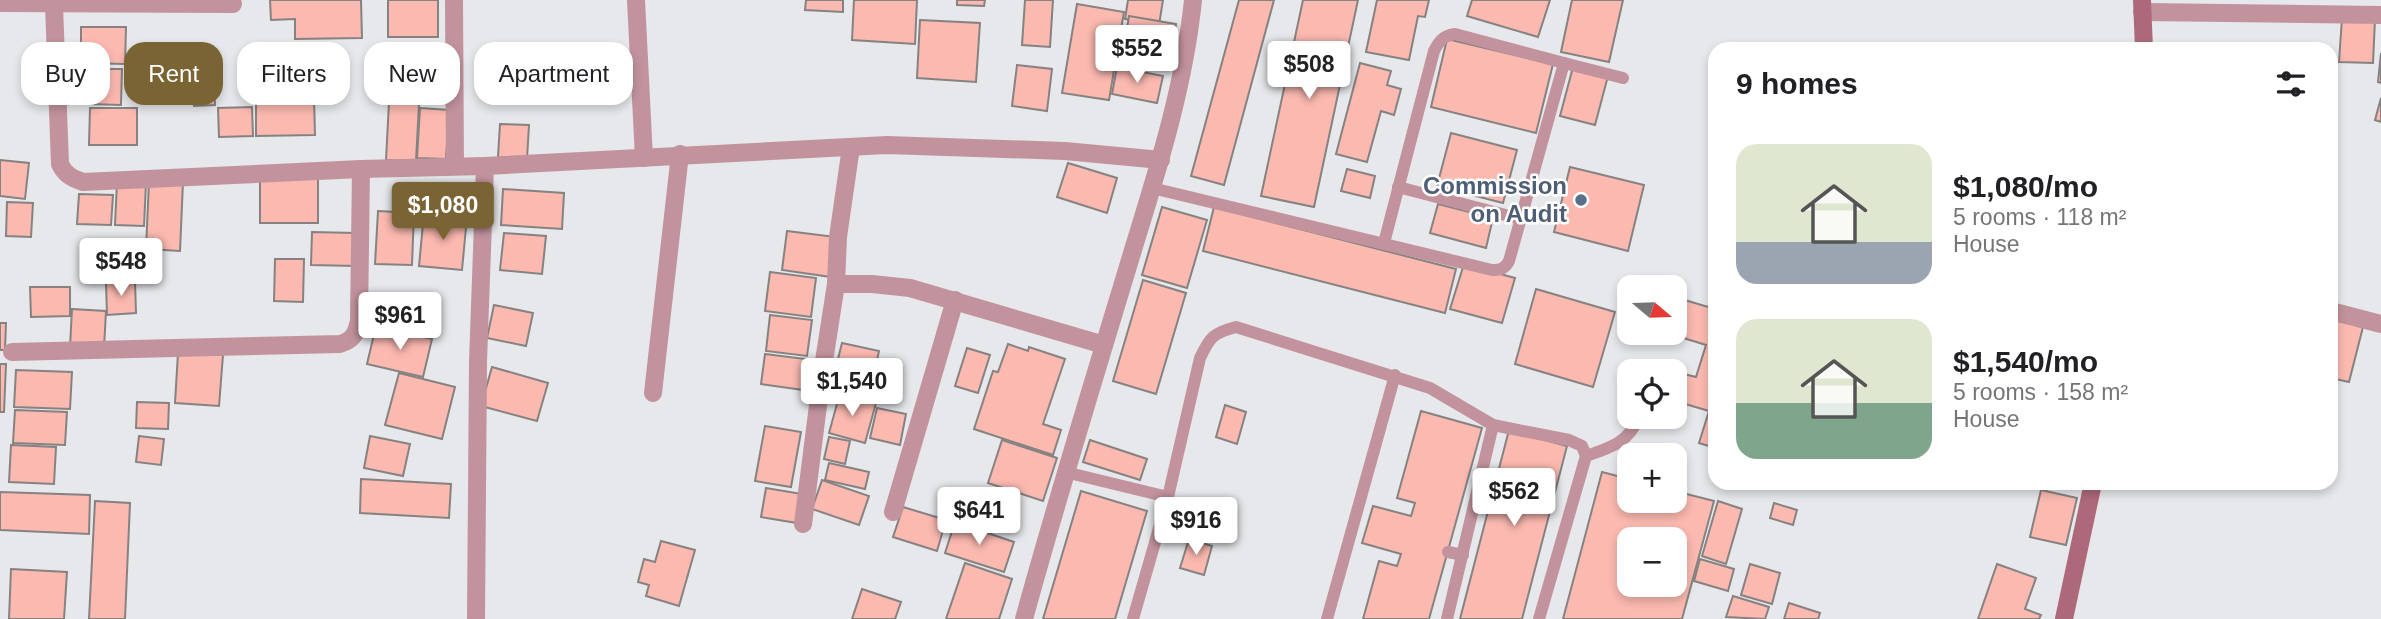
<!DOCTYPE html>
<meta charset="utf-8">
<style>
:root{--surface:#fff;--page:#f2f2f2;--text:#202124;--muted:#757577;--accent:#7a6434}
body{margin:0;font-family:Helvetica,sans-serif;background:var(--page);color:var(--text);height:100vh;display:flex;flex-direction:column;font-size:26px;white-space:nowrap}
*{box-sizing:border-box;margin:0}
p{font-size:23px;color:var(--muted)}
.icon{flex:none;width:38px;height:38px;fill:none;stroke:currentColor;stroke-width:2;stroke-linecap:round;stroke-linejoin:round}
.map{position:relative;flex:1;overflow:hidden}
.panel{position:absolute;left:1708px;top:42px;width:630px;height:448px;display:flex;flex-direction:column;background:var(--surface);border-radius:21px;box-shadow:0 4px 10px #0003}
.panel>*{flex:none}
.top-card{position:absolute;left:21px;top:42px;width:665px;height:63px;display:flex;gap:14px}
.needle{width:46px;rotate:109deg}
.tools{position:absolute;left:1617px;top:275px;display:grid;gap:14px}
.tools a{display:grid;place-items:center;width:70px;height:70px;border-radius:14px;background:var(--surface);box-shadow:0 4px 10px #0003;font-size:35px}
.price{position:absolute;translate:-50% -60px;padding:0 16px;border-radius:7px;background:#fff;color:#222;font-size:23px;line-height:46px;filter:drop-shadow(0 2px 4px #0008)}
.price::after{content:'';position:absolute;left:50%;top:42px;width:21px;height:16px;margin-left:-10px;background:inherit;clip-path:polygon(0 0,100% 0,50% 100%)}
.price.selected{background:var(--accent);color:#fff}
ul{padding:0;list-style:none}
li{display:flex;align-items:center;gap:21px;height:175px;padding:0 28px}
li span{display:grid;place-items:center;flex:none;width:196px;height:140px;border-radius:21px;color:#555}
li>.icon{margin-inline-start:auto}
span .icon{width:84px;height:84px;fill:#fffc;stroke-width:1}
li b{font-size:30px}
h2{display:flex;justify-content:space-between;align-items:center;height:84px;padding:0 28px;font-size:30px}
.chip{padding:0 24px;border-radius:21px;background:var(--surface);box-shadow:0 4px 10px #0003;font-size:24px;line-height:63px}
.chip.selected{background:var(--accent);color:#fff}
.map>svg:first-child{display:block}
</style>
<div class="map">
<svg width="2381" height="619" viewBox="0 0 2381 619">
<rect width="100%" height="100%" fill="#e6e8eb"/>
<g fill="#fbb9b0" stroke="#868282" stroke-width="2" fill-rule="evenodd">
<path d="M 270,0 L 361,0 L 362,38 L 295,39 L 295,19 L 271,20 Z"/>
<rect x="388" y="0" width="50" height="37"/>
<path d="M 806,0 L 843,0 L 843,12 L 805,10 Z"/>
<path d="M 854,0 L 917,0 L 915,44 L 852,40 Z"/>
<path d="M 957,0 L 985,0 L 984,6 L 957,5 Z"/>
<path d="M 1025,0 L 1053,0 L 1050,47 L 1022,45 Z"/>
<path d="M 1128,0 L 1163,0 L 1159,25 L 1125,19 Z"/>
<path d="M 1239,0 L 1274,0 L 1224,185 L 1191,176 Z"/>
<path d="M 1303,0 L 1358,0 L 1314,207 L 1261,196 Z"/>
<path d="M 1377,0 L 1429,0 L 1425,17 L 1418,16 L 1409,60 L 1366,52 Z"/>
<path d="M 1472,0 L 1550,0 L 1538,37 L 1467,16 Z"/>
<path d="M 1572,0 L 1623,0 L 1609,62 L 1561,52 Z"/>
<path d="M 1077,4 L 1124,12 L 1109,100 L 1062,93 Z"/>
<path d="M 1129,16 L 1176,24 L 1172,53 L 1124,46 Z"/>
<path d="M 2342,18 L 2375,19 L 2373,63 L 2339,62 Z"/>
<path d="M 920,20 L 980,23 L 976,82 L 917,78 Z"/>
<path d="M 81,27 L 126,27 L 125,64 L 81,63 Z"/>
<path d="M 1447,39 L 1553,64 L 1536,133 L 1431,107 Z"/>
<path d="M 2381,53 L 2381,83 L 2378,82 Z"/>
<path d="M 1360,63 L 1391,71 L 1387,85 L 1401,89 L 1394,115 L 1381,111 L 1367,162 L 1336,154 Z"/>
<path d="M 1017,65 L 1052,69 L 1047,111 L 1012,106 Z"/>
<path d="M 1117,67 L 1163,76 L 1157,103 L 1112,94 Z"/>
<path d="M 1573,67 L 1608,76 L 1595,125 L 1560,116 Z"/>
<path d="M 88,69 L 122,69 L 121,105 L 87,104 Z"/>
<path d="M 193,73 L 214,73 L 215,105 L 194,106 Z"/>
<path d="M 314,98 L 315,135 L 256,136 L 256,99 Z"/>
<path d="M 2381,98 L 2381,122 L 2375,120 Z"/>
<path d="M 389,102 L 419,104 L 416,161 L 386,160 Z"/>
<path d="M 252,107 L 253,136 L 219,137 L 218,108 Z"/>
<path d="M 90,108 L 137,108 L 137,145 L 89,145 Z"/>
<path d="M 420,108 L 449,110 L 446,159 L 417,158 Z"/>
<path d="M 500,124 L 529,125 L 527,159 L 498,157 Z"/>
<path d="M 1451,133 L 1517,150 L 1503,203 L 1437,186 Z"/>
<path d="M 0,160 L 29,163 L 25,199 L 0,196 Z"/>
<path d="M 1068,163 L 1117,178 L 1107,213 L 1057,197 Z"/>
<path d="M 1570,167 L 1644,185 L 1628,251 L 1554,232 Z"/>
<path d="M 1347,169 L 1375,176 L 1370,198 L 1341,191 Z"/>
<rect x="260" y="177" width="58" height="46"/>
<path d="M 149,181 L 183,182 L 180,251 L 146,249 Z"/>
<path d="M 117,182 L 146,183 L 144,226 L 115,225 Z"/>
<path d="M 503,189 L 564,193 L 562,229 L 501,225 Z"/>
<path d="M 79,194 L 113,195 L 111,225 L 77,224 Z"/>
<path d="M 7,202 L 33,203 L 31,237 L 6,236 Z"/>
<path d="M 1438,204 L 1493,218 L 1486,248 L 1430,233 Z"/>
<path d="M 1162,207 L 1207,220 L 1187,288 L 1142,275 Z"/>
<path d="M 1214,207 L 1456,269 L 1445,313 L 1203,251 Z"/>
<path d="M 378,211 L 414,213 L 412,265 L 375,264 Z"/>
<path d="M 424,213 L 467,217 L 462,270 L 419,266 Z"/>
<path d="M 787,231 L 836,237 L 831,277 L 782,270 Z"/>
<path d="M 312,232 L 356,233 L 356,266 L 311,265 Z"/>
<path d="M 504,233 L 546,236 L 542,274 L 500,270 Z"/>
<path d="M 275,259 L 304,259 L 303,302 L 274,301 Z"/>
<path d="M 1464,264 L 1515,278 L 1502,323 L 1450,309 Z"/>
<path d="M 770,272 L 816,278 L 811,317 L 765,311 Z"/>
<path d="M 1143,280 L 1186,293 L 1156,394 L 1113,381 Z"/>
<path d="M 135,282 L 136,313 L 107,315 L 106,283 Z"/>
<path d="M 30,287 L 70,287 L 70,316 L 31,317 Z"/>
<path d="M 1536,289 L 1615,312 L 1593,387 L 1515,364 Z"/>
<path d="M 1678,298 L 1715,309 L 1715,448 L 1699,443 L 1709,411 L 1675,401 L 1675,391 L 1680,373 L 1696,377 L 1706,345 L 1667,333 L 1675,332 L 1675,301 L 1677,302 Z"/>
<path d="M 494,305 L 533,313 L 526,346 L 487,338 Z"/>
<path d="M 72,309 L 106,311 L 104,348 L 70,347 Z"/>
<path d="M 770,315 L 812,320 L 807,356 L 766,351 Z"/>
<path d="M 2331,319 L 2363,327 L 2349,382 L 2331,378 Z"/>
<path d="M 0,323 L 6,323 L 5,350 L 0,350 Z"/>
<path d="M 376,326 L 432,339 L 423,377 L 367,364 Z"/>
<path d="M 842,343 L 879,351 L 872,383 L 834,375 Z"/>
<path d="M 1008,344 L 1028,351 L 1029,347 L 1065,359 L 1043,424 L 1061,430 L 1053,455 L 974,429 L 993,371 L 998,372 Z"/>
<path d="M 967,348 L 990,355 L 978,393 L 955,386 Z"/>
<path d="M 178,353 L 223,355 L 219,406 L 175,403 Z"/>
<path d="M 765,354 L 822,361 L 818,392 L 761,384 Z"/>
<path d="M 0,364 L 6,364 L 4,412 L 0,412 Z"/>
<path d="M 492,367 L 548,383 L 537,421 L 481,406 Z"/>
<path d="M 16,370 L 72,372 L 70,409 L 14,407 Z"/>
<path d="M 399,373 L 455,387 L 442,439 L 385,425 Z"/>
<path d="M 840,393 L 876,403 L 865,443 L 829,433 Z"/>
<path d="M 137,402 L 169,403 L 168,429 L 136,428 Z"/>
<path d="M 1225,405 L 1246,412 L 1237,444 L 1216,437 Z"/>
<path d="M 877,408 L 906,414 L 900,445 L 870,438 Z"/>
<path d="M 15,410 L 67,412 L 65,445 L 13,443 Z"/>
<path d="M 1421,411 L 1482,428 L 1429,619 L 1363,619 L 1379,561 L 1397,566 L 1401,554 L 1362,543 L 1373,506 L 1411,516 L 1415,503 L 1397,498 Z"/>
<path d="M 765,426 L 801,432 L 791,487 L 755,481 Z"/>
<path d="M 1509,430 L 1567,446 L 1522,619 L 1460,619 Z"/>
<path d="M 139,436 L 164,439 L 161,465 L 136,462 Z"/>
<path d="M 370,436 L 410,444 L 403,476 L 364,468 Z"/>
<path d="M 829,437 L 850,441 L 845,464 L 824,459 Z"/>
<path d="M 1002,440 L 1057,458 L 1043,501 L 988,483 Z"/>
<path d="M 1090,440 L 1147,459 L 1140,480 L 1083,462 Z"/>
<path d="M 11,445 L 56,447 L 54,484 L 9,482 Z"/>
<path d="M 829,463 L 869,472 L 865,489 L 825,480 Z"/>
<path d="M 1602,472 L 1629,479 L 1629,500 L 1675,500 L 1675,491 L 1714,501 L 1682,619 L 1563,619 ZM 1629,539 L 1675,539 L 1675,584 L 1629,584 Z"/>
<path d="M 361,479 L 451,484 L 449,518 L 360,513 Z"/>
<path d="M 822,480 L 869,496 L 859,525 L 812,509 Z"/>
<path d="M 766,488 L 802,494 L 797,523 L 761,517 Z"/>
<path d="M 2041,490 L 2077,498 L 2066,545 L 2030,537 Z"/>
<path d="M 985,491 L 1013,500 L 1008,516 L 980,507 Z"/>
<path d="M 1081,491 L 1147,511 L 1115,619 L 1043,619 Z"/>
<path d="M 0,492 L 90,495 L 89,534 L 0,530 Z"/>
<path d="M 95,501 L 130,503 L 125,619 L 89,619 Z"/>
<path d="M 1718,501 L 1742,509 L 1726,564 L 1702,556 Z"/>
<path d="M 1774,503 L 1797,510 L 1793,525 L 1770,518 Z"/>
<path d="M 903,507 L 946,520 L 937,551 L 893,537 Z"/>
<path d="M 955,522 L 1014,542 L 1004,572 L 945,553 Z"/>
<path d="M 1189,539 L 1212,546 L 1204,575 L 1180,568 Z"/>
<path d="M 661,541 L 695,550 L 679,606 L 646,596 L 649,585 L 638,582 L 644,559 L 655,562 Z"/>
<path d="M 1700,559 L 1734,569 L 1728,591 L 1694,581 Z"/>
<path d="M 965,563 L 1012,579 L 999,619 L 946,619 Z"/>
<path d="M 1750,564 L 1780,573 L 1772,604 L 1741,595 Z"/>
<path d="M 1997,564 L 2036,578 L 2025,609 L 2041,615 L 2039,619 L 1978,619 Z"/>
<path d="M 11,569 L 67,572 L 64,619 L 9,619 Z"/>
<path d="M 862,589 L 901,602 L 895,619 L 852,619 Z"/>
<path d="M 1733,596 L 1769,607 L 1765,619 L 1726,617 Z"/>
<path d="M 1789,603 L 1820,613 L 1818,619 L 1784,619 Z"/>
</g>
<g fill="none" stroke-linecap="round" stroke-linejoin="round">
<g stroke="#c2939d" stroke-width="12">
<path d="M 1398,187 L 1521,219"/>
<path d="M 1152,188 L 1492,270 C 1500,270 1505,269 1509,261 L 1564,63 L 1623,78"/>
<path d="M 1384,243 L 1434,51 C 1439,41 1443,36 1455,34 L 1564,63"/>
<path d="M 1586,456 C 1610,448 1630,442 1639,416"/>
<path d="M 1065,472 L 1168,497"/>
<path d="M 1448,552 L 1463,555"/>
<path d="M 1133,619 L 1168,497 L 1200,358 C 1210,337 1213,333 1236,327 L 1430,388 L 1493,425 L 1569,440 L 1582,446 L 1586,456 L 1539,619"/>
<path d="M 1327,619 L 1395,375"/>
<path d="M 1447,619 L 1493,425"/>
</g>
<g stroke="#c2939d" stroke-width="18">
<path d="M 454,0 L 455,166"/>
<path d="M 636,0 L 644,158"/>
<path d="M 0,3 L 233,4"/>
<path d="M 54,5 L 60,164 C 65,175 72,178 83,182 L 361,169 L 485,166"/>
<path d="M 2142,12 L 2381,15"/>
<path d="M 836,284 L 838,237 L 851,147"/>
<path d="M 2331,311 L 2381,324"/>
<path d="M 12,352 L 340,344 C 353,340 356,334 359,321 L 361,169"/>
<path d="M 653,393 L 680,154"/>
<path d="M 893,512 L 955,300"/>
<path d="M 803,524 L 822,374 L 836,284 L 872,284 L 910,288 L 1104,345"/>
<path d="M 476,619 L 478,362 L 485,166 L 887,145 L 1065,151 L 1161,160"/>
<path d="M 1024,619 C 1055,506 1089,395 1123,283 C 1151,189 1183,98 1193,0"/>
</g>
<g stroke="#ad6979" stroke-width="18">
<path d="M 2142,0 L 2144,49"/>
<path d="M 2064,619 L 2093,483"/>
</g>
</g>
<circle fill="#5c6f8a" stroke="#fff" stroke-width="2.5" cx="1581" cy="200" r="7"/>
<g text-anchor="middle" stroke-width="5" stroke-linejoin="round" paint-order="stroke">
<g font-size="24" font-weight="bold" fill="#4e5e75" stroke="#fff" text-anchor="end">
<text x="1567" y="194">Commission<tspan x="1567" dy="28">on Audit</tspan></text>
</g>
</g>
</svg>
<div class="tools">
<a><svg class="needle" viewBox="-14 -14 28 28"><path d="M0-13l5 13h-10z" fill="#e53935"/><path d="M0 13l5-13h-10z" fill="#757577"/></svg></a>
<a><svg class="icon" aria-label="locate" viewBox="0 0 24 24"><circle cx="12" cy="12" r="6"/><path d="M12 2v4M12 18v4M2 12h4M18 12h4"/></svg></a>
<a>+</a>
<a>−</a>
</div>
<b class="price" style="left:1137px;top:85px">$552</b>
<b class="price" style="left:1309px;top:101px">$508</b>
<b class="price selected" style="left:443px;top:242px">$1,080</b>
<b class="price" style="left:121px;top:298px">$548</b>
<b class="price" style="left:400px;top:352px">$961</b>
<b class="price" style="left:852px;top:418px">$1,540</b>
<b class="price" style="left:1514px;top:528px">$562</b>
<b class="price" style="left:979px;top:547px">$641</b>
<b class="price" style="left:1196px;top:557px">$916</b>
<div class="top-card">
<a class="chip">Buy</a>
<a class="chip selected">Rent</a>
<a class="chip">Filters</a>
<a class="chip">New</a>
<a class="chip">Apartment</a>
</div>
<section class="panel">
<h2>9 homes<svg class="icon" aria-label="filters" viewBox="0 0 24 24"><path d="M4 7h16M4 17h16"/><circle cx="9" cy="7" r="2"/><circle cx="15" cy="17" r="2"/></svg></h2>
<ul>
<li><span style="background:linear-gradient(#dfe7d0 70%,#9aa5b1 0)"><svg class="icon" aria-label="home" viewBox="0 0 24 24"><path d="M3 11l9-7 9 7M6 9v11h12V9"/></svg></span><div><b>$1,080/mo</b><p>5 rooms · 118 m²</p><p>House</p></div></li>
<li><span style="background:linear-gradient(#dfe7d0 60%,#7fa58c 0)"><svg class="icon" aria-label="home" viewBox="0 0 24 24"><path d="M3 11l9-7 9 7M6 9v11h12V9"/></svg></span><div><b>$1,540/mo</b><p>5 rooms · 158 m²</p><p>House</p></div></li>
</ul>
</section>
</div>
